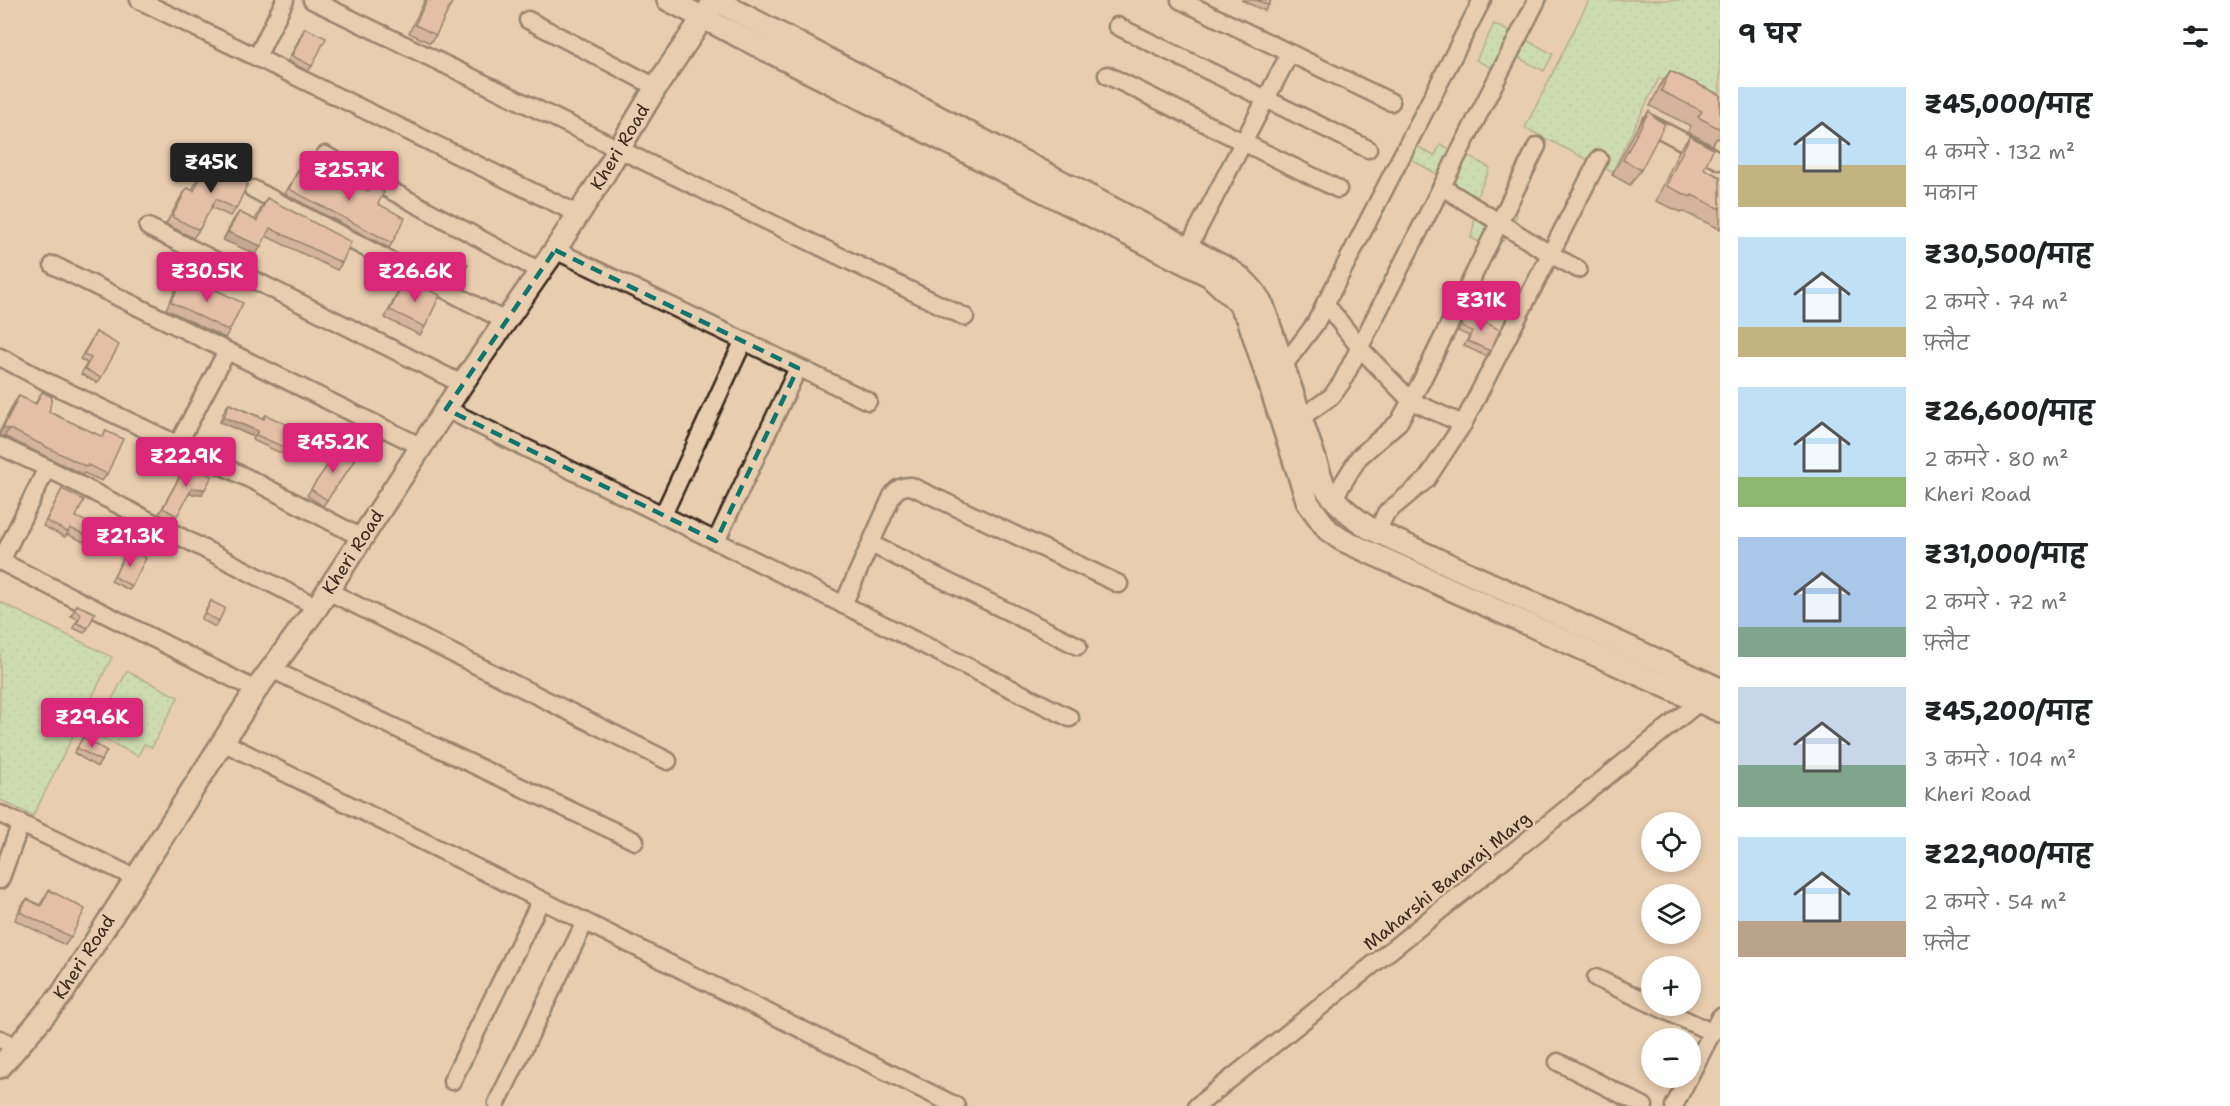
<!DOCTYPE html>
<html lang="hi">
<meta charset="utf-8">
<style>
:root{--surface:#fff;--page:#f2f2f2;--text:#202124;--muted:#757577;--accent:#db2777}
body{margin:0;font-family:"Shantell Sans","Playpen Sans Deva",sans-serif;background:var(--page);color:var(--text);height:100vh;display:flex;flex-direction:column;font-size:22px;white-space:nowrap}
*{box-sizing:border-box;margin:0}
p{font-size:20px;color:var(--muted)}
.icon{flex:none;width:33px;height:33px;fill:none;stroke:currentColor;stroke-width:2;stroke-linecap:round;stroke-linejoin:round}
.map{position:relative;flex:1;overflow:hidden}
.drawer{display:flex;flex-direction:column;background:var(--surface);width:510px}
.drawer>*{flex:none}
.tools{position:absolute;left:1641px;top:812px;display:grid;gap:12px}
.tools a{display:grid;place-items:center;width:60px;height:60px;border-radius:50%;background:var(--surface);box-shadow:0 3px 9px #0003;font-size:30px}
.price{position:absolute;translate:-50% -51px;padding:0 14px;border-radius:6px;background:var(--accent);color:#fff;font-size:20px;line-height:39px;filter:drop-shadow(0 2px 3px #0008)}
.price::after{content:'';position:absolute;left:50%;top:36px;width:18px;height:14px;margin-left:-9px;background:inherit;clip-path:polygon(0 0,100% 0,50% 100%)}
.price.on{background:#222;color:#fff}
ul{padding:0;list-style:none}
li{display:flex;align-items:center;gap:18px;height:150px;padding:0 18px}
li span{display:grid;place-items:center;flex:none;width:168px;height:120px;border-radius:0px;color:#555}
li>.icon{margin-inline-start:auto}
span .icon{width:72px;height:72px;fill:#fffc;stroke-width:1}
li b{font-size:26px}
h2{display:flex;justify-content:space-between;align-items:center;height:72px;padding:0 18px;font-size:26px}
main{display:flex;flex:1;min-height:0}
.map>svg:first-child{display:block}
</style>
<main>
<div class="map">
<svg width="1720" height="1106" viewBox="0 0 1720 1106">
<defs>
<pattern id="grass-dots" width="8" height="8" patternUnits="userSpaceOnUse" patternTransform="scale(1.5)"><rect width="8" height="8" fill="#aeebb1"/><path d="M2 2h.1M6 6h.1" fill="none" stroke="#97ca98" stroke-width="1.8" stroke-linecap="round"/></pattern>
</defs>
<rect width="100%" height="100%" fill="#e8cdaf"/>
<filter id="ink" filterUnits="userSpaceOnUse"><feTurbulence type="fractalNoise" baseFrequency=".0167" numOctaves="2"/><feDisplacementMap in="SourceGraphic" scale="12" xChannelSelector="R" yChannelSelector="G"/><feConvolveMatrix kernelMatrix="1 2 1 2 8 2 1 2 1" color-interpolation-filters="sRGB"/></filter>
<g filter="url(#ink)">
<g fill="url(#grass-dots)" stroke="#748a68" stroke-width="1.5">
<path d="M 1589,0 L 1720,0 L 1720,96 L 1715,106 L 1659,78 L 1612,172 L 1525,128 Z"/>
<path d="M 1494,24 L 1520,37 L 1502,73 L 1476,60 Z"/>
<path d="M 1524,39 L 1553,54 L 1544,71 L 1515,56 Z"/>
<path d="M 1408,141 L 1434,156 L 1441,144 L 1461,156 L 1447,180 L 1400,153 Z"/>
<path d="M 1467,155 L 1490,168 L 1471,209 L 1497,229 L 1507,210 L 1517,215 L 1503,241 L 1484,244 L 1471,238 L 1475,218 L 1443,198 Z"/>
<path d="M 0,602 L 112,657 L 33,816 L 0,800 Z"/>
<path d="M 127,671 L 178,697 L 152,747 L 144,744 L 138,756 L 94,734 Z"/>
</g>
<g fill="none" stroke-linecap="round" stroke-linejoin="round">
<defs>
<g id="minor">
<path d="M 139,0 L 578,214"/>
<path d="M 312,0 L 965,317"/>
<path d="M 1180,0 L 1391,102"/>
<path d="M 528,20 L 656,87"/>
<path d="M 1117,26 L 1368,149"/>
<path d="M 257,57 L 285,0"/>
<path d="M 1107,75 L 1338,189"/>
<path d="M 1650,124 L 1720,161"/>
<path d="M 325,155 L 540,271"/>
<path d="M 1442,187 L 1550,254 L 1578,269"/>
<path d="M 253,189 L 507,322"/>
<path d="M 148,227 L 462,384"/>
<path d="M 1188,248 L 1290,53"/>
<path d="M 555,250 L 868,401"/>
<path d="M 53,265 L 422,447"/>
<path d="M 1325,303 L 1360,348 L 1411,401 L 1463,424"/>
<path d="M 0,357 L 47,382 L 254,481 L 362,538"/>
<path d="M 1284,365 L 1315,324 L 1482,0"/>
<path d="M 446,409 L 716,541 L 1070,718"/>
<path d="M 1302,417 L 1332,396 L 1342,382 L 1537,0"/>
<path d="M 178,444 L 227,351"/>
<path d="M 0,446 L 47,468 L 317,607"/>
<path d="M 1333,499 L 1359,457 L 1399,422 L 1421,382 L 1537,146"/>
<path d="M 663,515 L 743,342"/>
<path d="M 1377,532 L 1386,513 L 1426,480 L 1463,424 L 1599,159"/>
<path d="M 716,541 L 798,368"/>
<path d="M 871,544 L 1078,646"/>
<path d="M 0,561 L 256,690"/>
<path d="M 1,561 L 47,468"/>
<path d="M 328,591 L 668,761"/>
<path d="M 843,605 L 892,496 C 897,488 902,486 911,486 L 1119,584"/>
<path d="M 271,669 L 635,841"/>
<path d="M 223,742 L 956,1106"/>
<path d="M 0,814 L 136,878"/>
<path d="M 0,880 L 21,823"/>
<path d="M 1596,978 L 1652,1004"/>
<path d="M 1654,1005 L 1713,1033"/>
<path d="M 0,1039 L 16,1047"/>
<path d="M 1558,1062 L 1644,1106"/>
<path d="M 452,1081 L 541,900"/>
<path d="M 497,1103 L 585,922"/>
<path d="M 1197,1106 L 1708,695"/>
<path d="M 1674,1106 L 1720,1017"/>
</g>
<g id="tertiary">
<path d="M 668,0 L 1210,276 L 1238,302 L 1248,318 L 1308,503 L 1328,530 L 1342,540 L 1720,711"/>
<path d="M 715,0 L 1228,269 C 1244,279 1254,289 1263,306 L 1324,486 C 1336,504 1351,516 1369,528 L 1720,689"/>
<path d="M 0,1067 L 62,994 L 256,690 L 317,607 L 462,384 L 555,250 L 600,181 L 656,87 L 715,0"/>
</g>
</defs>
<use href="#minor" stroke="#3b2a1e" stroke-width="21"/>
<use href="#tertiary" stroke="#3b2a1e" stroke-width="26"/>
<use href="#minor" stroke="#e8cdaf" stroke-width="16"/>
<use href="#tertiary" stroke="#e8cdaf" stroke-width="21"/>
</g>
<g fill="#c29686" stroke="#3b2a1e" stroke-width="1.5">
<path d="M 425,0 L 453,0 L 436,35 L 430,43 L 409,33 Z"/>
<path d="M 1241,0 L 1271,0 L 1265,11 Z"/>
<path d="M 305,28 L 312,66 L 308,71 L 288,61 L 302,33 Z"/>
<path d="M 1670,71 L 1720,95 L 1720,139 L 1717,138 L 1712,145 L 1688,132 L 1691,126 L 1650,106 L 1660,86 Z"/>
<path d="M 1649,111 L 1641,170 L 1630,185 L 1612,175 L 1638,126 Z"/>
<path d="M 1690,136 L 1704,169 L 1720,177 L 1720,229 L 1682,211 L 1681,212 L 1656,201 L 1679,151 Z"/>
<path d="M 209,159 L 236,209 L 230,216 L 211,207 L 199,230 L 193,238 L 166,224 L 182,195 L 187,188 L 192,190 L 204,167 Z"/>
<path d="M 300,167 L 319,176 L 323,170 L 368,190 L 372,185 L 392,243 L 389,248 L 285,194 Z"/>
<path d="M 267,198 L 342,263 L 337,270 L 266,236 L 261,246 L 256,254 L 223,240 L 234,219 L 239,212 L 255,220 L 262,206 Z"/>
<path d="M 444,253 L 462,276 L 459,281 L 435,269 Z"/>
<path d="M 184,277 L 229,331 L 225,338 L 166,309 L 179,283 Z"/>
<path d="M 405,279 L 425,327 L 420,335 L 385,318 L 400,287 Z"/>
<path d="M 1468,313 L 1490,351 L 1486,356 L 1464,346 L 1469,336 L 1458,331 Z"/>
<path d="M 96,332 L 101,378 L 97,383 L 81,374 L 87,363 L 80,359 Z"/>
<path d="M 42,392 L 49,412 L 102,437 L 106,431 L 107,474 L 102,481 L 84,473 L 82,474 L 4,436 L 0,436 L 0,431 L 14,403 L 19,396 L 35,404 Z"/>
<path d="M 229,404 L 263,418 L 266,415 L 295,455 L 287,456 L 253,440 L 254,437 L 220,422 L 225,409 Z"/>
<path d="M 339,449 L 355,460 L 323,506 L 307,495 Z"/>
<path d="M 187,463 L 202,494 L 189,494 L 173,521 L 159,514 Z"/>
<path d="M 62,489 L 76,517 L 108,545 L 104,551 L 67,534 L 65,537 L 43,526 L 59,495 Z"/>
<path d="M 128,549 L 132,586 L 129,590 L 111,581 Z"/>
<path d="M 211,601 L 219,621 L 215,627 L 201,619 Z"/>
<path d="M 77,605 L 88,628 L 84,633 L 73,628 L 78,619 L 71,616 Z"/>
<path d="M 83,737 L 101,761 L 97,767 L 74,753 Z"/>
<path d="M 49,890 L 71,937 L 65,945 L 15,920 L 21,906 L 27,899 L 40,905 Z"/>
</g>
<g fill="#9e7a6d" stroke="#3b2a1e" stroke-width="1.5">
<path d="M 228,232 L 261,246 L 256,254 L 223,240 Z"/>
<path d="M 224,417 L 258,431 L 254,437 L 220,422 Z"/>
<path d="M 3,428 L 10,429 L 4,436 L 0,436 L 0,432 Z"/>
<path d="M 299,449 L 295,455 L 287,456 L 291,450 Z"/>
<path d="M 192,488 L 205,489 L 202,494 L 188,494 Z"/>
</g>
<g fill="#e1ae9c" stroke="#3b2a1e" stroke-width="1.5">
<path d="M 427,0 L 453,0 L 436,35 L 415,25 Z"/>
<path d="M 1256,0 L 1271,0 L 1269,5 Z"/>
<path d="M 305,28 L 326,38 L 312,66 L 292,56 Z"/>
<path d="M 1670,71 L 1720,95 L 1720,129 L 1698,117 L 1702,111 L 1661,91 Z"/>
<path d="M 1649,111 L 1655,118 L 1665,124 L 1641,170 L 1623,160 Z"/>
<path d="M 1690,136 L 1713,149 L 1704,169 L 1720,177 L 1720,209 L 1692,195 L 1691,197 L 1666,186 Z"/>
<path d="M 209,159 L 249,178 L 248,183 L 236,209 L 216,199 L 199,230 L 172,217 L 187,188 L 194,191 Z"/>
<path d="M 300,167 L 320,177 L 323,170 L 369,191 L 372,185 L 384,192 L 378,204 L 405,218 L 392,243 L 289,189 Z"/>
<path d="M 267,198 L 351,242 L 342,263 L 270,228 L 261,246 L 228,232 L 239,212 L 257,221 Z"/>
<path d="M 444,253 L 468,264 L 462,276 L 439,264 Z"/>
<path d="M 184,277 L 209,289 L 210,287 L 243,303 L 229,331 L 171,302 Z"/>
<path d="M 405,279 L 440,295 L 425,327 L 390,310 Z"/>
<path d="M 1468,313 L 1500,330 L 1490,351 L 1468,341 L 1472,331 L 1461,326 Z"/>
<path d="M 96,332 L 119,345 L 101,378 L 85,369 L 91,358 L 84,354 Z"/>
<path d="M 42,392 L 52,397 L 49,412 L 103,437 L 106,431 L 123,439 L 107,474 L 88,465 L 87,467 L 10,429 L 3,428 L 19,396 L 36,404 Z"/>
<path d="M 229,404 L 264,419 L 266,415 L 301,431 L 304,439 L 299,449 L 291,450 L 256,435 L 258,431 L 224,417 Z"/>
<path d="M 339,449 L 355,460 L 327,500 L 311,489 Z"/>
<path d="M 187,463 L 212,476 L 205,489 L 192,488 L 177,516 L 163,508 Z"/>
<path d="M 62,489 L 84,500 L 76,517 L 113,534 L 108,545 L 70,528 L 68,532 L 46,521 Z"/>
<path d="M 128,549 L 146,558 L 132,586 L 114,577 Z"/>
<path d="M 211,601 L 225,608 L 219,621 L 205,614 Z"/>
<path d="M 77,605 L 95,613 L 88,628 L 77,623 L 81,614 L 74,610 Z"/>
<path d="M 83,737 L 107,751 L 101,761 L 77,748 Z"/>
<path d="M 49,890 L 85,909 L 71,937 L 20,912 L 27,899 L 41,906 Z"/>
</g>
</g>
<path d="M0 0H1720V1106H0ZM 555,250 L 798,368 L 716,541 L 446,409 Z" fill="#e8cdaf" fill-opacity=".55" fill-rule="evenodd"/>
<path fill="none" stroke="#0f766e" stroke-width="4.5" stroke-dasharray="12 8" stroke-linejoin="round" d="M 555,250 L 798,368 L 716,541 L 446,409 Z"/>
<g text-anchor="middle" stroke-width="5" stroke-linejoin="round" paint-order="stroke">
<g font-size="18" fill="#3b2a1e" stroke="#e8cdaf">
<text transform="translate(620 147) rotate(-59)" y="6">Kheri Road</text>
<text transform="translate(353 552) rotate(-57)" y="6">Kheri Road</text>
<text transform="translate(1447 881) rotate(-39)" y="6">Maharshi Banaraj Marg</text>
<text transform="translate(84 957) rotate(-57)" y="6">Kheri Road</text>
</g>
</g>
</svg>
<div class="tools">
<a><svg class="icon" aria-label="locate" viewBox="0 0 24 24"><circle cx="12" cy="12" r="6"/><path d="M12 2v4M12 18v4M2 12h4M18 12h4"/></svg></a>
<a><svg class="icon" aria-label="layers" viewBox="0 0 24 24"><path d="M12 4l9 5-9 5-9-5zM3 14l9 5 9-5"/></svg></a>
<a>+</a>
<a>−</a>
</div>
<b class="price on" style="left:211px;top:194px">₹45K</b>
<b class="price" style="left:349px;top:202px">₹25.7K</b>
<b class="price" style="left:207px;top:303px">₹30.5K</b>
<b class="price" style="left:415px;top:303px">₹26.6K</b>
<b class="price" style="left:1481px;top:332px">₹31K</b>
<b class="price" style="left:333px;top:474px">₹45.2K</b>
<b class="price" style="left:186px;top:488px">₹22.9K</b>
<b class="price" style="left:130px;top:568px">₹21.3K</b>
<b class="price" style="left:92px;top:749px">₹29.6K</b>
</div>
<section class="drawer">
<h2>9 घर<svg class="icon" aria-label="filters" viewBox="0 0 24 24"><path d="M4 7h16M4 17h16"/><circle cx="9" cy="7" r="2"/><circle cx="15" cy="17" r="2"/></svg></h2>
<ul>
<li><span style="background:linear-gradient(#bfe0f5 65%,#c2b280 0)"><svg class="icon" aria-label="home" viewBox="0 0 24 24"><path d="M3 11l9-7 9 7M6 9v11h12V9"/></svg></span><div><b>₹45,000/माह</b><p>4 कमरे · 132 m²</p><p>मकान</p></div></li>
<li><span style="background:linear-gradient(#bfe0f5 75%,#c2b280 0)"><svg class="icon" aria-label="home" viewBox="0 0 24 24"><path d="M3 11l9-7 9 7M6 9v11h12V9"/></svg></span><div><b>₹30,500/माह</b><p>2 कमरे · 74 m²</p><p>फ़्लैट</p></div></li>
<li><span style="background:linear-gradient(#bfe0f5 75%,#8fb573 0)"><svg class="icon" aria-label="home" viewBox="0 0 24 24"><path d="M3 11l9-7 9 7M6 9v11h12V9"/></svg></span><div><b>₹26,600/माह</b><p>2 कमरे · 80 m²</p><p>Kheri Road</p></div></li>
<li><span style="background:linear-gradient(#a9c7e8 75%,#7fa58c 0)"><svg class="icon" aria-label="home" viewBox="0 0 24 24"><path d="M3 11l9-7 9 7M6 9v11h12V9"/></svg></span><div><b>₹31,000/माह</b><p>2 कमरे · 72 m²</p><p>फ़्लैट</p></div></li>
<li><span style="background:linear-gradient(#c9d6e8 65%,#7fa58c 0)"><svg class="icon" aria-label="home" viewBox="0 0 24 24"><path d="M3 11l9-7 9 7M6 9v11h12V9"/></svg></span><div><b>₹45,200/माह</b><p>3 कमरे · 104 m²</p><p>Kheri Road</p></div></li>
<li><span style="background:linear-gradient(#bfe0f5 70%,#b9a48a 0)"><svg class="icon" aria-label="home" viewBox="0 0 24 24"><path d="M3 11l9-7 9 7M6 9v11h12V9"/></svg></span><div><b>₹22,900/माह</b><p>2 कमरे · 54 m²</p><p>फ़्लैट</p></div></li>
</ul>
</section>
</main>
